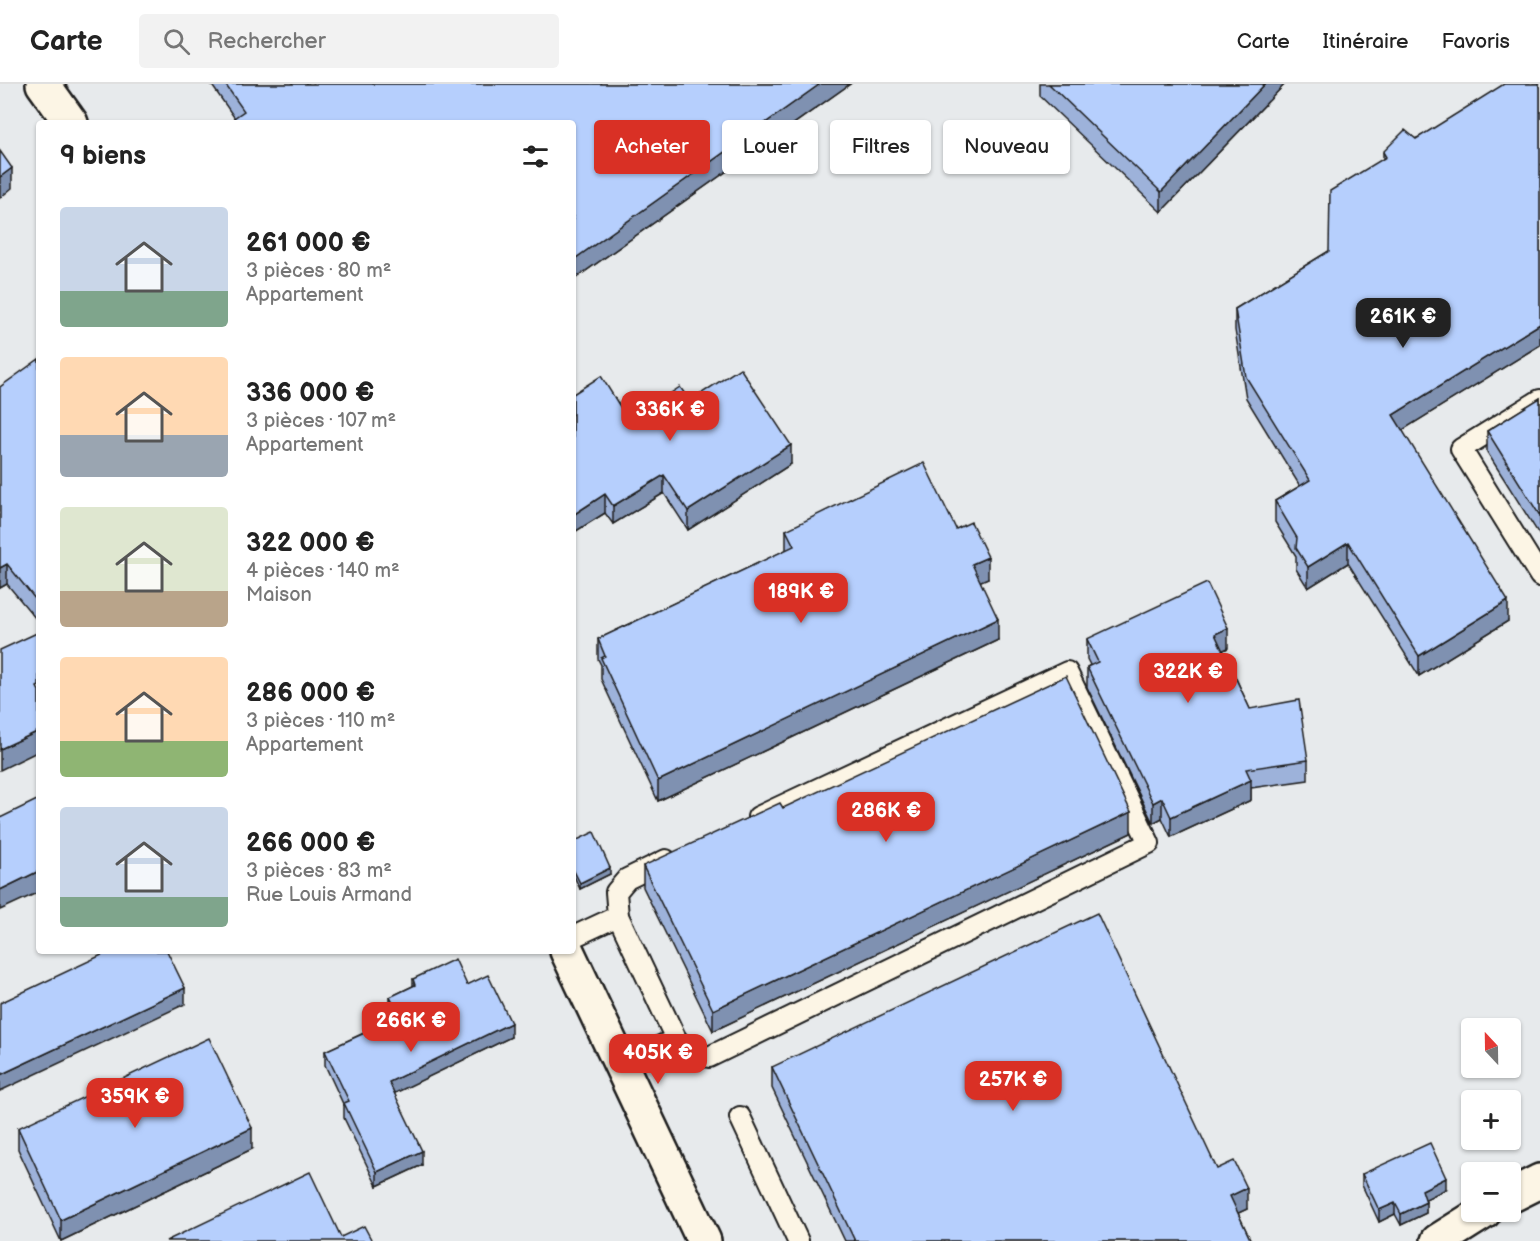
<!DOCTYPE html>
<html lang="fr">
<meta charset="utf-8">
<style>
:root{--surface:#fff;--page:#f2f2f2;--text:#222;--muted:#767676;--line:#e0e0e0;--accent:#d93025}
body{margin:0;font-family:"Balsamiq Sans",sans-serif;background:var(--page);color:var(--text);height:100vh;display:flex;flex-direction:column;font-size:22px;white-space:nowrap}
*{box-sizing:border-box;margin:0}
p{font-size:20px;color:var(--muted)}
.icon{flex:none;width:33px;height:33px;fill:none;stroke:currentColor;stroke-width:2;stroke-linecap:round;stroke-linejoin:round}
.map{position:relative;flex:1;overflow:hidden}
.details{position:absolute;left:36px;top:36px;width:540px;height:834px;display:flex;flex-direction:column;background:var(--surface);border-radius:6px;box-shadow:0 2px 4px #0004}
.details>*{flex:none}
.guide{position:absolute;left:594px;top:36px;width:570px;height:54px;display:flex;gap:12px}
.needle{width:39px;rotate:338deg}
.buttons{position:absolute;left:1461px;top:934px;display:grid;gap:12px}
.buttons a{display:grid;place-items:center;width:60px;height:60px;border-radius:6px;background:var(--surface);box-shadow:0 2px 4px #0004;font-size:30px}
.price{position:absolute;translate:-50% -51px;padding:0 14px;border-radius:12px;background:var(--accent);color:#fff;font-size:20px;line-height:39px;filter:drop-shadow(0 2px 3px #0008)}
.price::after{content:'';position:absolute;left:50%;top:36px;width:18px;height:14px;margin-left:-9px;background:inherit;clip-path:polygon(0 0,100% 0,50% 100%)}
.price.selected{background:#222;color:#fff}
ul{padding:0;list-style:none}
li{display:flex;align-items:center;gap:18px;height:150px;padding:0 24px}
li span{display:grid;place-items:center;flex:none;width:168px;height:120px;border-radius:6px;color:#555}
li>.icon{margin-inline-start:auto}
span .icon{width:72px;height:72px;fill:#fffc;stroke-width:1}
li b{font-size:26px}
h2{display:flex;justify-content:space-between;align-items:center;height:72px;padding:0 24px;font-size:26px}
.pill{padding:0 21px;border-radius:6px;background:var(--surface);box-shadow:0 2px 4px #0004;font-size:21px;line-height:54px}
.pill.selected{background:var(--accent);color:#fff}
header{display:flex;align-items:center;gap:36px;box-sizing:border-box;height:84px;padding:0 30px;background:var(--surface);border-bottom:2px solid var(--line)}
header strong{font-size:28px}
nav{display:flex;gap:33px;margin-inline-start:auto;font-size:21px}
.search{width:420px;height:54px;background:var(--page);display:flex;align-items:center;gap:15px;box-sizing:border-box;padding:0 21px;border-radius:6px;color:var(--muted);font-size:22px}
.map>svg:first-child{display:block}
</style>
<header>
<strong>Carte</strong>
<div class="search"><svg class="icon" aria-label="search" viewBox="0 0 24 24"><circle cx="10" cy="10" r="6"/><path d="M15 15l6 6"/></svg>Rechercher</div>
<nav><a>Carte</a><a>Itinéraire</a><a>Favoris</a></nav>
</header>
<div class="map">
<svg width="1540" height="1157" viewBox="0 0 1540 1157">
<rect width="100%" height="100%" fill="#e7eaec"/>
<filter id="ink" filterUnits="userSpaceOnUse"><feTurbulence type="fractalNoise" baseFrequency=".0167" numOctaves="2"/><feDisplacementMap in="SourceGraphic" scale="12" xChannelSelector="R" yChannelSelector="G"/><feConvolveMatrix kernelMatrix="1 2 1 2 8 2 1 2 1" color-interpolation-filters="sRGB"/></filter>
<g filter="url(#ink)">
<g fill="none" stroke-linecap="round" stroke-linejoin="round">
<defs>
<g id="lane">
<path d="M 1540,316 L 1461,365 L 1540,492"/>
<path d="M 618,832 L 676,955"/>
<path d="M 573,853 L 618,832 L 616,808 L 627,795 L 666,776"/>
<path d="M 620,981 L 676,955 L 691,970 L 709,973 L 1149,759 L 1067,588 L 758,733"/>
<path d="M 740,1033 L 798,1157"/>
</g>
<g id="street">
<path d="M 43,0 L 71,39"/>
<path d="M 567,867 L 704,1157"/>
<path d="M 1510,1112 L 1540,1097"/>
<path d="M 1438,1157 L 1484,1128"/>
</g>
</defs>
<use href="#lane" stroke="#1c1c1c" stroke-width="24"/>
<use href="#street" stroke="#1c1c1c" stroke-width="38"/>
<use href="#lane" stroke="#fcf5e5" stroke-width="20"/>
<use href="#street" stroke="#fcf5e5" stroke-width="33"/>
</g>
<g fill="#9db2da" stroke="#1c1c1c" stroke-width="1.5">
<path d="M 211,0 L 850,0 L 573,196 L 573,39 L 234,39 L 234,33 Z"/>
<path d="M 1040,0 L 1285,0 L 1161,128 L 1040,12 Z"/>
<path d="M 1540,3 L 1540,261 L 1402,346 L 1508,537 L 1419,592 L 1348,479 L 1308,504 L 1296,485 L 1296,472 L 1275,438 L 1275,417 L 1300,402 L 1246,314 L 1235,246 L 1235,225 L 1329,167 L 1383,75 L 1383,68 Z"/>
<path d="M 39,275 L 36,535 L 7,500 L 0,504 Z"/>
<path d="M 573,310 L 629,337 L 690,317 L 791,380 L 688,446 L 664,409 L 613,440 L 605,429 L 573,449 Z"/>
<path d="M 1540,314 L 1540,452 L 1487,368 L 1487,347 Z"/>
<path d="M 956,445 L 988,494 L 980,497 L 998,556 L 658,717 L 601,595 L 601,581 L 598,575 L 598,555 L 786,466 L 786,446 Z"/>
<path d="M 1087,555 L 1228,564 L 1223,566 L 1250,625 L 1308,676 L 1308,696 L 1251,704 L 1251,716 L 1171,753 L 1162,734 L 1153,739 L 1087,603 L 1087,583 L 1090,581 L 1087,575 Z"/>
<path d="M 1131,749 L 713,947 L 643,803 L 643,782 Z"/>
<path d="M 573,758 L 610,790 L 580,805 L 573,790 Z"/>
<path d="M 413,895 L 467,901 L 511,953 L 394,1009 L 422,1081 L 377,1102 L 344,1034 L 344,1022 L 325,981 L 325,967 L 394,935 L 390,928 L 390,913 L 413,902 Z"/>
<path d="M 772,983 L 1217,1085 L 1247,1125 L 1238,1129 L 1251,1157 L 845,1157 L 772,1004 Z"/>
<path d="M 18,1044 L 252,1065 L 61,1157 L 18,1065 Z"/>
<path d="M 1362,1090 L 1446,1105 L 1425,1115 L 1426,1129 L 1401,1141 L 1395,1130 L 1379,1138 L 1362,1101 Z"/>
</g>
<g fill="#7f91b1" stroke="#1c1c1c" stroke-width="1.5">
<path d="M 820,0 L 850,0 L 573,196 L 573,176 Z"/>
<path d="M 1265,0 L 1285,0 L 1161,128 L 1161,108 Z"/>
<path d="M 12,84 L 12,104 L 0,114 L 0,93 Z"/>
<path d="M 1540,240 L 1540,261 L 1393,352 L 1393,331 Z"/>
<path d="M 791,361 L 791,380 L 688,446 L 688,427 Z"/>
<path d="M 664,391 L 664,409 L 613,440 L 613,422 Z"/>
<path d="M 605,410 L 605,429 L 573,449 L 573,431 Z"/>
<path d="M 1348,458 L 1348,479 L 1308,504 L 1308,483 Z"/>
<path d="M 988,473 L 988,494 L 972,501 L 972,480 Z"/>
<path d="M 7,480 L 7,500 L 0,504 L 0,484 Z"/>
<path d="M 39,514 L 39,534 L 36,535 L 36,516 Z"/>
<path d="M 1508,517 L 1508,537 L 1419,592 L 1419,572 Z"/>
<path d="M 998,535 L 998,556 L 658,717 L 658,697 Z"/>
<path d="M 1228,544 L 1228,564 L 1215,570 L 1215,550 Z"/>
<path d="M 39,647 L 39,667 L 0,686 L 0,665 Z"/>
<path d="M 1251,696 L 1251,716 L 1171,753 L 1171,733 Z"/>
<path d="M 1162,714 L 1162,734 L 1153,739 L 1153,719 Z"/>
<path d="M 1131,728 L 1131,749 L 713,947 L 713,926 Z"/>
<path d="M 610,784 L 610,790 L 580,805 L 580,799 Z"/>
<path d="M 39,787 L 39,808 L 0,826 L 0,806 Z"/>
<path d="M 185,904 L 185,920 L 0,1007 L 0,991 Z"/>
<path d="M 511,939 L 511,953 L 389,1012 L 389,998 Z"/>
<path d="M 252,1044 L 252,1065 L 61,1157 L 61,1136 Z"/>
<path d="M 422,1067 L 422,1081 L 377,1102 L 377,1088 Z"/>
<path d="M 1446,1094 L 1446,1105 L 1422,1117 L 1422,1106 Z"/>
<path d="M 1247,1104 L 1247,1125 L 1230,1133 L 1230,1112 Z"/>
<path d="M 1426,1118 L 1426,1129 L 1401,1141 L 1401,1130 Z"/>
<path d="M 1395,1119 L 1395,1130 L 1379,1138 L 1379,1126 Z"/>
</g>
<g fill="#b6cffd" stroke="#1c1c1c" stroke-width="1.5">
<path d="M 225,0 L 820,0 L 573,176 L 573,39 L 238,39 L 234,34 L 244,27 Z"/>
<path d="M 1049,0 L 1265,0 L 1161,108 Z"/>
<path d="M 1504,0 L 1538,0 L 1540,3 L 1540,240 L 1393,331 L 1508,517 L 1419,572 L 1348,458 L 1308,483 L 1296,464 L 1297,454 L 1275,417 L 1310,396 L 1246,293 L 1235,225 L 1329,167 L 1330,107 L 1386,73 L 1383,68 L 1405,46 L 1416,55 Z"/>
<path d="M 0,67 L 12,84 L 0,93 Z"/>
<path d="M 39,275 L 39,514 L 36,516 L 7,480 L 0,484 L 0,303 Z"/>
<path d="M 740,284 L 791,361 L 688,427 L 664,391 L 613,422 L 605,410 L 573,431 L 573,310 L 601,292 L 629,337 L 680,303 L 690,317 Z"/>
<path d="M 1540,314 L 1540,432 L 1487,347 Z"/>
<path d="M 924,379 L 956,445 L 971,438 L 988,473 L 972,480 L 998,535 L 658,697 L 601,574 L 605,572 L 598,555 L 794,462 L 786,446 Z"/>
<path d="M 1207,499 L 1228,544 L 1215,550 L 1250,625 L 1299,616 L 1308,676 L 1246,685 L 1251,696 L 1171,733 L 1162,714 L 1153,719 L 1087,583 L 1098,578 L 1087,555 Z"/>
<path d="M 39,548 L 39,602 L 37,603 L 39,607 L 39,647 L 0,665 L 0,566 Z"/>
<path d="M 1066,592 L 1131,728 L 713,926 L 643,782 L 780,719 L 783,724 Z"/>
<path d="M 39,715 L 39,787 L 0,806 L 0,734 Z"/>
<path d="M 594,748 L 610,784 L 580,799 L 573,785 L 573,758 Z"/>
<path d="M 1097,829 L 1217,1085 L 1234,1077 L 1247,1104 L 1230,1112 L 1251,1157 L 855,1157 L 772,983 Z"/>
<path d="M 110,867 L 167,867 L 185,904 L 0,991 L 0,919 Z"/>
<path d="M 455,875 L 467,901 L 488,891 L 511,939 L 389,998 L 422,1067 L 377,1088 L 344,1019 L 349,1017 L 325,967 L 400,933 L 390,913 L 415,901 L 413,895 Z"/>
<path d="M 209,954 L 252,1044 L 61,1136 L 18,1044 Z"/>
<path d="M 1430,1059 L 1446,1094 L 1422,1106 L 1426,1118 L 1401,1130 L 1395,1119 L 1379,1126 L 1362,1090 Z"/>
<path d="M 310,1088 L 341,1153 L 364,1142 L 372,1157 L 166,1157 Z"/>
</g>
</g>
</svg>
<div class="buttons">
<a><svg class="needle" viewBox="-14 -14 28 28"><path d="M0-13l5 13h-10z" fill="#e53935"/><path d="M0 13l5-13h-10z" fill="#767676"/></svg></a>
<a>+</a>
<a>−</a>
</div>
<b class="price selected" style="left:1403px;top:265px">261K €</b>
<b class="price" style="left:670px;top:358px">336K €</b>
<b class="price" style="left:801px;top:540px">189K €</b>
<b class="price" style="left:1188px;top:620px">322K €</b>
<b class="price" style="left:886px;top:759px">286K €</b>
<b class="price" style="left:411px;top:969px">266K €</b>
<b class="price" style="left:658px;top:1001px">405K €</b>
<b class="price" style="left:1013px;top:1028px">257K €</b>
<b class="price" style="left:135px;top:1045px">359K €</b>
<div class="guide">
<a class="pill selected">Acheter</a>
<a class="pill">Louer</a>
<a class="pill">Filtres</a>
<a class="pill">Nouveau</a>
</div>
<section class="details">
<h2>9 biens<svg class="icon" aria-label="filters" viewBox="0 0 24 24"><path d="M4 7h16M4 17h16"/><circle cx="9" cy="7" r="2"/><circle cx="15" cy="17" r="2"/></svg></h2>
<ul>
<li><span style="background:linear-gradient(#c9d6e8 70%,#7fa58c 0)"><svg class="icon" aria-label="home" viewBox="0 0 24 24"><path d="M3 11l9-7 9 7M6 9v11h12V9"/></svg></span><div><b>261 000 €</b><p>3 pièces · 80 m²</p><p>Appartement</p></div></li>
<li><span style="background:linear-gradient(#ffd9b3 65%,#9aa5b1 0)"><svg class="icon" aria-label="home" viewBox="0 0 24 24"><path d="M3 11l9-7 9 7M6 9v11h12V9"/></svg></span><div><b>336 000 €</b><p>3 pièces · 107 m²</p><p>Appartement</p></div></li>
<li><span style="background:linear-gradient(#dfe7d0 70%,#b9a48a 0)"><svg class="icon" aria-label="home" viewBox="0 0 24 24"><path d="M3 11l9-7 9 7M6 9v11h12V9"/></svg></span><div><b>322 000 €</b><p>4 pièces · 140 m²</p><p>Maison</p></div></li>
<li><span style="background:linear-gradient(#ffd9b3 70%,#8fb573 0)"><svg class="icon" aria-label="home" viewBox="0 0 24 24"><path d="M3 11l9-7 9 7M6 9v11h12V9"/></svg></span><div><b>286 000 €</b><p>3 pièces · 110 m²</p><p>Appartement</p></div></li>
<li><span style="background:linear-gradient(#c9d6e8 75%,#7fa58c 0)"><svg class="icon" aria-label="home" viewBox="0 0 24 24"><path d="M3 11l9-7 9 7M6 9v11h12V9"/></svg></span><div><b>266 000 €</b><p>3 pièces · 83 m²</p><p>Rue Louis Armand</p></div></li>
</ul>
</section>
</div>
